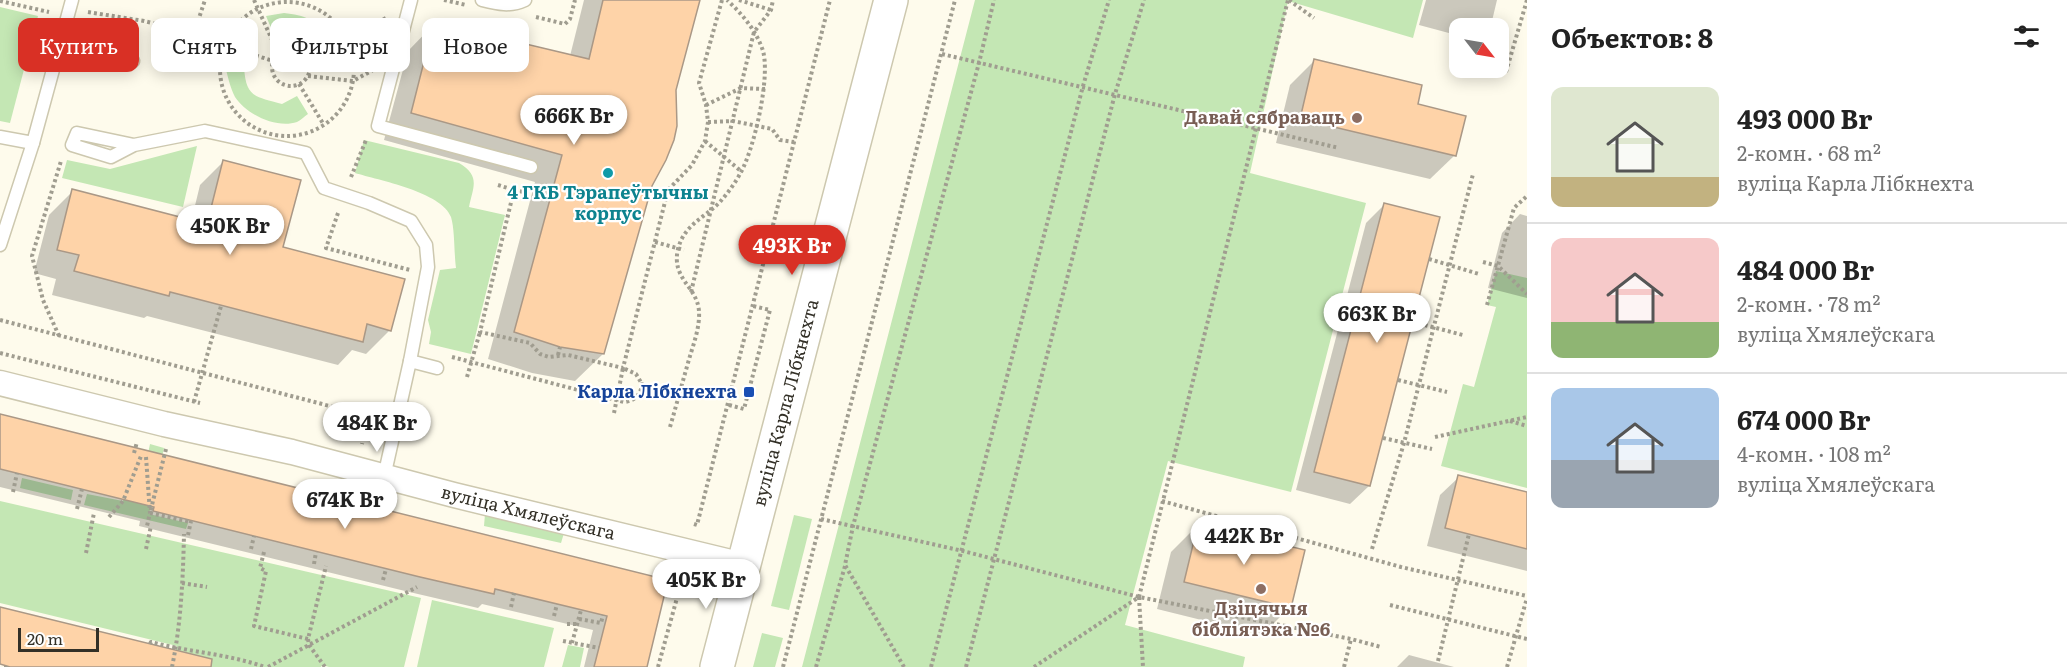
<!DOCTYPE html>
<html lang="ru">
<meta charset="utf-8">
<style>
:root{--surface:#fff;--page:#f6f6f6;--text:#222;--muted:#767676;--line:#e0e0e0;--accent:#d93025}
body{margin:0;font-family:Literata,serif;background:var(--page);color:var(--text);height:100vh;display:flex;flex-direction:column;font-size:22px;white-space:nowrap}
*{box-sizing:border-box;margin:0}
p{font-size:20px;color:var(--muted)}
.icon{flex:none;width:33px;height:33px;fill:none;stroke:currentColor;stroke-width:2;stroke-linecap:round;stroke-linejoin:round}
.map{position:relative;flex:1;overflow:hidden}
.details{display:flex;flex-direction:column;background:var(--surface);width:540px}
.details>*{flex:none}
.hud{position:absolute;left:18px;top:18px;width:570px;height:54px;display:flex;gap:12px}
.needle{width:39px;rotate:121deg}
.buttons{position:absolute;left:1449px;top:18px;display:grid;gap:12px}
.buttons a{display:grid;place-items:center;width:60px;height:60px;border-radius:12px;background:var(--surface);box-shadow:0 3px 15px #0003;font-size:30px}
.scale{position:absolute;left:18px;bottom:15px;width:81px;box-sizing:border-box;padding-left:6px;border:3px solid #333027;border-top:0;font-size:16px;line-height:21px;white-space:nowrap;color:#333027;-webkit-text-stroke:4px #fff;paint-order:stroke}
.price{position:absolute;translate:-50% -51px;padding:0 14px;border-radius:21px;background:#fff;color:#222;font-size:20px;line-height:39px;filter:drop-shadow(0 2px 3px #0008)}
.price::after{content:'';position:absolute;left:50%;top:36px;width:18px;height:14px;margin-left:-9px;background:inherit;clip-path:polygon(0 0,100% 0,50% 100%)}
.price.active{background:var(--accent);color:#fff}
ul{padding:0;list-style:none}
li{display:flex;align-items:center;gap:18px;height:150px;padding:0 24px}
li+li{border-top:2px solid var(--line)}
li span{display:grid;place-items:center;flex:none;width:168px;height:120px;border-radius:12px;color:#555}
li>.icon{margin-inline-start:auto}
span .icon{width:72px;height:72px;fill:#fffc;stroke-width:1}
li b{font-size:26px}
h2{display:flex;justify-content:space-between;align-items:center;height:72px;padding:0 24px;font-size:26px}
.chip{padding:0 21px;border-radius:12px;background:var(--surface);box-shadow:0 3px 15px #0003;font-size:21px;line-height:54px}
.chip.active{background:var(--accent);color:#fff}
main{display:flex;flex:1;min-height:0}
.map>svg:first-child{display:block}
</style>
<main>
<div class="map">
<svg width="1527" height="667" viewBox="0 0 1527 667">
<rect width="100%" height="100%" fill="#fefbec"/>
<g fill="#c4e7b4">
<path d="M 975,0 L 1423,0 L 1413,38 L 1288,1 L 1250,173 L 1366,203 L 1291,492 L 1168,461 L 1125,625 L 1245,657 L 1243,667 L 802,667 Z"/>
<path d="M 0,7 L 38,16 L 10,123 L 0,121 Z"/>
<path d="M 284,13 C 304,15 318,20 329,38 L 315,47 C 304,32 291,30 274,35 L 266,16 Z"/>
<path d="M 225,66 L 244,67 C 246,98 255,96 282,104 L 297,96 L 308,114 C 305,116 301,120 297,122 C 276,129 246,114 235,97 C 230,87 228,77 225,66 Z"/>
<path d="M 364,140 L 459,163 C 481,176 473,187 469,207 L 505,215 L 471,354 L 429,344 L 431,332 L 428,320 L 440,270 L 456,268 C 454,254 455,230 451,217 C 442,192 378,180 355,173 Z"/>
<path d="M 197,146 L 183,207 L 62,178 L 67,160 L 110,169 Z"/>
<path d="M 1496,271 L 1527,278 L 1527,488 L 1441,466 L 1463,384 L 1474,387 L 1496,307 L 1487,305 Z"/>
<path d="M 150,444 L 164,448 L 149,514 L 188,523 L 186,529 L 84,505 L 87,494 L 123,501 L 135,455 L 147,458 Z"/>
<path d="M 22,478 L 73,490 L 71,500 L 20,488 Z"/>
<path d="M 0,501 L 421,598 L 404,667 L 329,667 L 322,665 L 321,667 L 173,667 L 177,646 L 0,603 Z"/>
<path d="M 485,514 L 564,533 L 561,543 L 484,526 Z"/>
<path d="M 794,515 L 812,519 L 789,610 L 771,606 Z"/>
<path d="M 432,600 L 554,628 L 544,667 L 417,667 Z"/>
<path d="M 762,633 L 783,638 L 775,667 L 753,667 Z"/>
<path d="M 568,645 L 584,648 L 580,667 L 562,667 Z"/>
</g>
<g fill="#0003">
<path d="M 584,0 L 699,0 L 650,186 L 603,354 L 575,381 L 532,373 L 488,359 L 535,182 L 384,140 L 408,51 L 435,23 L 570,56 Z"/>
<path d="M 1426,0 L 1497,0 L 1492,21 L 1484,28 L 1460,28 L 1460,36 L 1419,25 Z"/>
<path d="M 1315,60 L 1416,105 L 1455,155 L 1430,179 L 1276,143 L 1290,85 Z"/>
<path d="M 224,161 L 281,248 L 390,330 L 366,354 L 352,350 L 338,365 L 147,316 L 144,318 L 52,295 L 56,279 L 34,273 L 49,215 L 73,191 L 191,222 L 200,185 Z"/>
<path d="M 1385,204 L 1369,486 L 1350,504 L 1296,490 L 1366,223 Z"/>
<path d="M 1520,214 L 1527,216 L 1527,298 L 1488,288 L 1502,233 Z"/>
<path d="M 0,416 L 666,581 L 645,667 L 584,667 L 593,630 L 482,604 L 478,608 L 405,591 L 139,526 L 140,521 L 0,487 Z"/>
<path d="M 1459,477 L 1527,494 L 1527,571 L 1427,546 L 1440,495 Z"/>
<path d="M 1198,525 L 1303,551 L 1289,608 L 1262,635 L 1157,609 L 1171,552 Z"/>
<path d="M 1409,655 L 1454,667 L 1397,667 Z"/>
</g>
<g fill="#fed3a8" stroke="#aa9886" stroke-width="1.5">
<path d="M 603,0 L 700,0 L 676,90 L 677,126 L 674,140 L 666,160 L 652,186 L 604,354 L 560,347 L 514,332 L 562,155 L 411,113 L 434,22 L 589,59 Z"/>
<path d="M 1314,59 L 1422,85 L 1418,104 L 1466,116 L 1456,156 L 1300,119 Z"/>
<path d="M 223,160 L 301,180 L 283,247 L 405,279 L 391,331 L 367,324 L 363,342 L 170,292 L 169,296 L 74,271 L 79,255 L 57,250 L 72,189 L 207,224 Z"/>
<path d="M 1384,203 L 1440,217 L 1370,486 L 1314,472 Z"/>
<path d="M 0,414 L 668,580 L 647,667 L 594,667 L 607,616 L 495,589 L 494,594 L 420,577 L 153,511 L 154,507 L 0,469 Z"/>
<path d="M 1458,475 L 1527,492 L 1527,549 L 1445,528 Z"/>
<path d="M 1198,524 L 1305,550 L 1291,608 L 1184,582 Z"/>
<path d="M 0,607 L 212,659 L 211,667 L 10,667 L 0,664 Z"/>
</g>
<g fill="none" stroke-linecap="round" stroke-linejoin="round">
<defs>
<g id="service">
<path d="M 411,0 L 378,126 L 531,167"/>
<path d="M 482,0 C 498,4 510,7 525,0"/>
<path d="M 61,44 L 133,61"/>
<path d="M 0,137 L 33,143 L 72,0"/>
<path d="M 134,145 L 111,157 L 72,145 L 77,133 L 134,145 L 205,131 L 306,153 L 324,188 L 369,203 L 411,221 L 426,245 L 428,267 L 410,361"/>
<path d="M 0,245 L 33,143"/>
<path d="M 384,477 L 410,361 L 437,368"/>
</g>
<g id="minor">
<path id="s1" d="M 0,383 L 164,424 L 292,452 L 454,495 L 743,565"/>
</g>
<g id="secondary">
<path id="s2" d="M 717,667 L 891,0"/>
</g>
</defs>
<use href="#service" stroke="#cdc8af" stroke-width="15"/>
<use href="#minor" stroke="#cdc8af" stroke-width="27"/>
<use href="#secondary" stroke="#cdc8af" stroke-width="36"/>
<g stroke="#a09d90" stroke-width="4" stroke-dasharray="3 3" stroke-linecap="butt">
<path d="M 254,0 L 278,53"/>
<path d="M 444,0 L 466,5"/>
<path d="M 739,0 L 771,10"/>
<path d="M 1289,0 L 1314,18"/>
<path d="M 0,1 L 49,12"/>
<circle cx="287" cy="69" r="67"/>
<path d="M 88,12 L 144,21 L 194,33 L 224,45 L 273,61"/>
<path d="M 536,17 L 565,24 L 570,19 L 575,0"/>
<path d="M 194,33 L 205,0"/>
<circle cx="291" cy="67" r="19"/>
<path d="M 942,54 L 1339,148"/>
<path d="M 308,57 L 388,17"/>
<path d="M 1506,72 L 1527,0"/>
<path d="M 308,76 L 353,81 L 373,70"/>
<path d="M 299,84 L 324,125"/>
<path d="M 706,105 L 741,88 L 765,89"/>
<path d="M 708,122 L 733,121 L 772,129 L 780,140 L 794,142"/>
<path d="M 705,141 L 742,172"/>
<path d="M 351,177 L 366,140"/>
<path d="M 498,185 L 514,190 L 480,332 L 530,343 L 540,354 L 549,357 L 568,355 L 623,368 L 668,190 L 692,165 L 705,141 L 708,122 L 706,105 L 699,83 L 722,0"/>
<path d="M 514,190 L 524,192 L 526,186"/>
<path d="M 338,213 L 326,248 L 410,270"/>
<path d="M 655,242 L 684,250"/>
<path d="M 1429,259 L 1479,274"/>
<path d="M 1483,262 L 1498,266 L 1527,294"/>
<path d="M 691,292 L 754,32 L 771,10 L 773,0"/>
<path d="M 1487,305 L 1514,208 L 1527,196"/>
<path d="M 0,320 L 368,416 L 362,444"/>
<path d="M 1413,322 L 1463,335"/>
<path d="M 59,336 L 43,300 L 32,256 L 61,161"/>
<path d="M 0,353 L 200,403"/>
<path d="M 558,355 L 560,347"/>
<path d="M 452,357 L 624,402 C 634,401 641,395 642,384 L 680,393"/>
<path d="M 467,377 L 480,332"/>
<path d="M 1398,380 L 1447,392"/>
<path d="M 194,402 L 221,306"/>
<path d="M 729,405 L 744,409 L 770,310 L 753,306"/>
<path d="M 614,413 L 623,368 L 636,374 L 642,384"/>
<path d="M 1510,421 L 1527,426"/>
<path d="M 670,427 C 677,403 683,380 690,356 C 694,343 700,326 699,311 C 697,286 671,279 678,249 C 684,225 704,218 720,202 C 727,194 736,182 741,172 C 754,149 772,73 762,48 C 755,29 742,14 727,0"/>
<path d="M 1435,437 L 1527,417"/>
<path d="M 1383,438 L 1432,449"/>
<path d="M 166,449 L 150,513 L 191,522"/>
<path d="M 134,453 L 137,442"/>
<path d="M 146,457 L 150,513 L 147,526"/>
<path d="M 13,492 L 17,473"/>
<path d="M 1162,501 L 1401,567 L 1527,596"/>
<path d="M 77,509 L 82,489"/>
<path d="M 109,517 L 123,501 L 141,456"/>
<path d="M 821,519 L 963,551 L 1139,597 L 1351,639 L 1381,647"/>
<path d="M 694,524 L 697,525 L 830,0"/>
<path d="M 188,535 L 191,521"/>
<path d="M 146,549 L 151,526"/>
<path d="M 251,549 L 254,536"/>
<path d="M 1372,549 L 1404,443 L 1473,174"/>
<path d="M 264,552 L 260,568 L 266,571 L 254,626 L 308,639 L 326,566"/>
<path d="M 86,553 L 94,513"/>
<path d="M 314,564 L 316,552"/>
<path d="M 383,580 L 386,569"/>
<path d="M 182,583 L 207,587"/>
<path d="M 1139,597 L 1143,667"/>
<path d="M 1390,605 L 1527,639"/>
<path d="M 511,607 L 514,593"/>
<path d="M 554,616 L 557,604"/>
<path d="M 579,619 L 601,623 L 603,615"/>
<path d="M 567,624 L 577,624"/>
<path d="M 308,639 L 309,645 L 325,667"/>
<path d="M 563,641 L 599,648"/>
<path d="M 572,643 L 581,610"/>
<path d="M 150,644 L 151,642 C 189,652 228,654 265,667"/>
<path d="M 1438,661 L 1469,534"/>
<path d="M 6,667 L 6,666"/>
<path d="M 172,667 C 181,624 183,579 184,534"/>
<path d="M 268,667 L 417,587"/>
<path d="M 658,667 L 683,576 L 682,576"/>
<path d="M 783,667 L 955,0"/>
<path d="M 816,667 L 845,566"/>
<path d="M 904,667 L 845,565 L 853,526 L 979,63 L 994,0"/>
<path d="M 931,667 L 1083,86 L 1109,0"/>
<path d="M 966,667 L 1115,94 L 1144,0"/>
<path d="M 1034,667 L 1139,597 L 1288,0"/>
<path d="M 1344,667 L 1351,639"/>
<path d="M 1507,667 L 1527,598"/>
</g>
<use href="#service" stroke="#fff" stroke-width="12"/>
<use href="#minor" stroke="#fff" stroke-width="24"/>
<use href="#secondary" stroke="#fff" stroke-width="33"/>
</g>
<g fill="#8d6e63" stroke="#fff" stroke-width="2">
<circle cx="1357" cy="118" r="6"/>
<circle cx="1261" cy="589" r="6"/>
</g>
<circle fill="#0f9aa8" stroke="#fff" stroke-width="2" cx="608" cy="173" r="6"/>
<rect fill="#1a4fb4" stroke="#fff" stroke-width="2" x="743" y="386" width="12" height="12" rx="3"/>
<g text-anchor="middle" stroke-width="4.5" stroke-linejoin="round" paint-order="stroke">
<g font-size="18" font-weight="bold" fill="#785e54" stroke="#fff" text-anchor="end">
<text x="1345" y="124">Давай сябраваць</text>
<text x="1261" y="615" text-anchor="middle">Дзіцячыя<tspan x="1261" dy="21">бібліятэка №6</tspan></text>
</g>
<g font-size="18" font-weight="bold" fill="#0d838f" stroke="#fff">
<text x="608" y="199">4 ГКБ Тэрапеўтычны<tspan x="608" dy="21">корпус</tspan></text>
</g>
<g font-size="18" font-weight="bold" fill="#164399" stroke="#fff" text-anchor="end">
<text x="737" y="398">Карла Лібкнехта</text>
</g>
<g font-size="18" fill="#333027" stroke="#fff">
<text dy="6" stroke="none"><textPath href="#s2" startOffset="273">вуліца Карла Лібкнехта</textPath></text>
<text dy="6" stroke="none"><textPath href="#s1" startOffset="544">вуліца Хмялеўскага</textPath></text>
</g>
</g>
</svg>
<div class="buttons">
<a><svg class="needle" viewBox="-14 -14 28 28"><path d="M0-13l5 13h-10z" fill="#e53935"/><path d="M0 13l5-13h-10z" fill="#767676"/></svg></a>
</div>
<div class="scale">20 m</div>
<b class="price" style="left:574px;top:146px">666K Br</b>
<b class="price" style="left:230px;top:256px">450K Br</b>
<b class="price active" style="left:792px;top:276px">493K Br</b>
<b class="price" style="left:1377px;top:344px">663K Br</b>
<b class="price" style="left:377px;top:453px">484K Br</b>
<b class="price" style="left:345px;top:530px">674K Br</b>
<b class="price" style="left:1244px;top:566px">442K Br</b>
<b class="price" style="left:706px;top:610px">405K Br</b>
<div class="hud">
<a class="chip active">Купить</a>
<a class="chip">Снять</a>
<a class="chip">Фильтры</a>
<a class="chip">Новое</a>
</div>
</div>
<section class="details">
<h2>Объектов: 8<svg class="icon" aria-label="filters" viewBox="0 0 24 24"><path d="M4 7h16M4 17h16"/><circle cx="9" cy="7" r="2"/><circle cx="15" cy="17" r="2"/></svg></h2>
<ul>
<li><span style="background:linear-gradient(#dfe7d0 75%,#c2b280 0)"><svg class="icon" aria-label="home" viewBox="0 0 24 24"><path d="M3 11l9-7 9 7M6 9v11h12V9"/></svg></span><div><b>493 000 Br</b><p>2-комн. · 68 m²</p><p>вуліца Карла Лібкнехта</p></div></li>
<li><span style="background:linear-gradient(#f6c9c9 70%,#8fb573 0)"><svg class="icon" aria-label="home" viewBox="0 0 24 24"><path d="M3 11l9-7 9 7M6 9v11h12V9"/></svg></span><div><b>484 000 Br</b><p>2-комн. · 78 m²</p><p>вуліца Хмялеўскага</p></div></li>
<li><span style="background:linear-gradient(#a9c7e8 60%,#9aa5b1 0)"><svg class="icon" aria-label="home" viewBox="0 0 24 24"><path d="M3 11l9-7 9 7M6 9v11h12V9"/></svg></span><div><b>674 000 Br</b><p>4-комн. · 108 m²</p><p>вуліца Хмялеўскага</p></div></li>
</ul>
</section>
</main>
